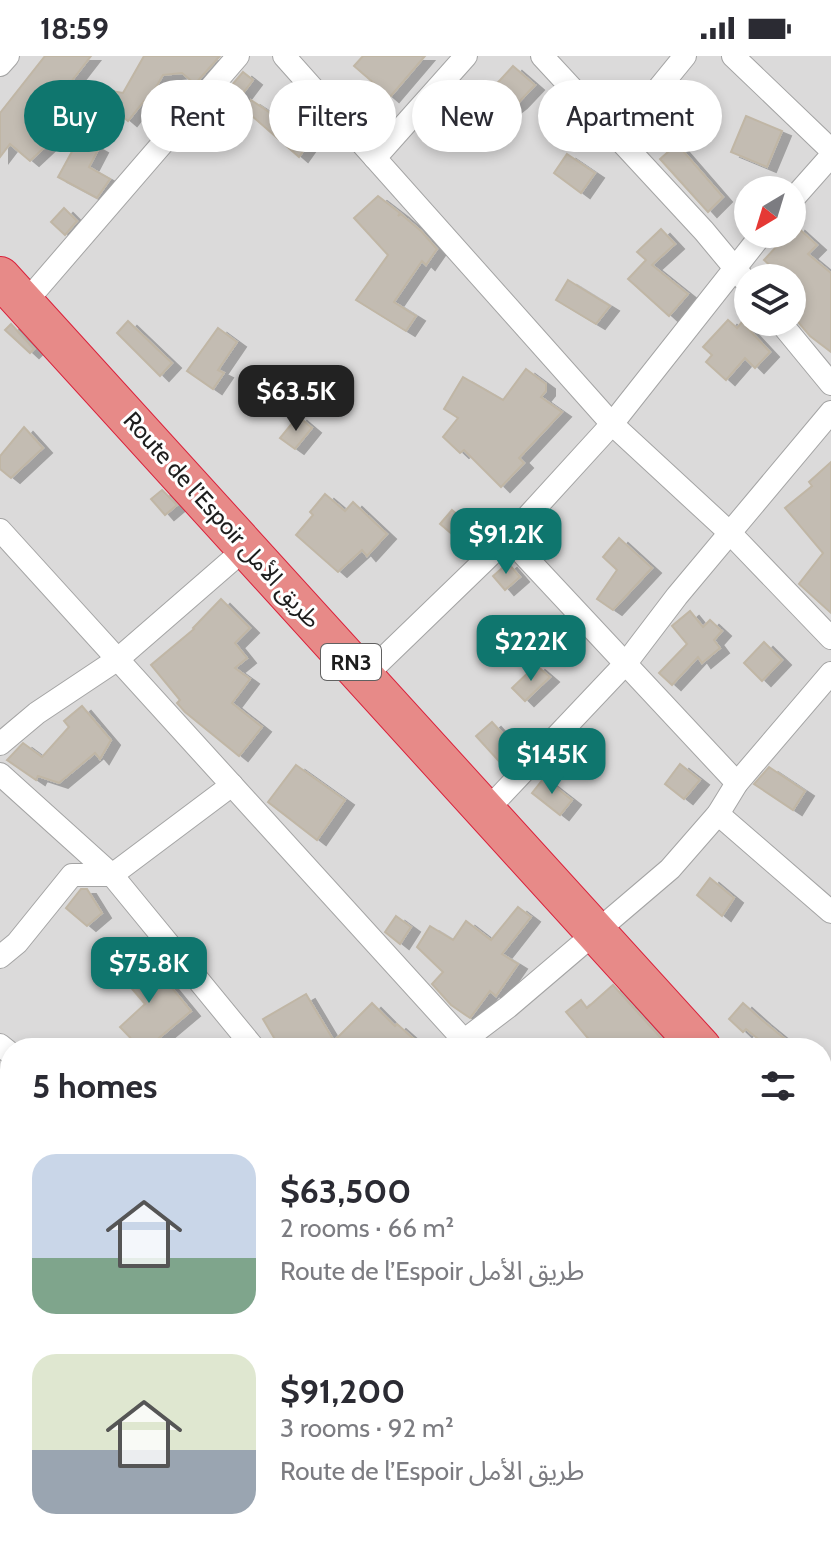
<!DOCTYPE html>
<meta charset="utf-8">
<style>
:root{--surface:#fff;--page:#f2f2f3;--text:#2b2b33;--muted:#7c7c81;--accent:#0f766e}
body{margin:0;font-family:Cabin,"Noto Sans Arabic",sans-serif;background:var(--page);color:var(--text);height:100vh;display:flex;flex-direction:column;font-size:30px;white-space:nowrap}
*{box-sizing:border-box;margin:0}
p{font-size:26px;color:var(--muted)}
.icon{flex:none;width:44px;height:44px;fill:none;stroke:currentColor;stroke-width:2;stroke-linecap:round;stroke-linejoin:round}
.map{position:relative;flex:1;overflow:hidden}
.sheet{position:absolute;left:0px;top:982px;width:832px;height:514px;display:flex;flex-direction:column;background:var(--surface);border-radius:32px 32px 0 0;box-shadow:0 4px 12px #0003}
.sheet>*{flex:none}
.banner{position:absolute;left:24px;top:24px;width:784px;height:72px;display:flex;gap:16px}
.needle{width:52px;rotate:218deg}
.controls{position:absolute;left:734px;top:120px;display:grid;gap:16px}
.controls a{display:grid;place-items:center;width:72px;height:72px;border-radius:50%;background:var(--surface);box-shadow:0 4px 12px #0003;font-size:40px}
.price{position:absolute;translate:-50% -68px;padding:0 18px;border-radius:16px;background:var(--accent);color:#fff;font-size:26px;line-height:52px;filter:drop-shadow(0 2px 4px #0008)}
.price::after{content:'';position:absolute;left:50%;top:48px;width:24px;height:18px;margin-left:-12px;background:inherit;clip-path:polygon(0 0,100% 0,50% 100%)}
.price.selected{background:#222;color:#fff}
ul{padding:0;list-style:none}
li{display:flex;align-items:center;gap:24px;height:200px;padding:0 32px}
li span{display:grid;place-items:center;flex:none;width:224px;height:160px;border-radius:24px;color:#555}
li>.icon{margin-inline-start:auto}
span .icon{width:96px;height:96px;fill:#fffc;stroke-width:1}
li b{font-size:34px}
h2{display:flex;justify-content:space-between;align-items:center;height:96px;padding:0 32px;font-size:34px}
.tag{padding:0 28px;border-radius:36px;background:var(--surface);box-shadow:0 4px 12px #0003;font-size:28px;line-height:72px}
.tag.selected{background:var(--accent);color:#fff}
.status{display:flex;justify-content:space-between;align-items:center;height:56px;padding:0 40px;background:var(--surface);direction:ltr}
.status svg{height:22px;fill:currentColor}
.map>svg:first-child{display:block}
</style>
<div class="status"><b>18:59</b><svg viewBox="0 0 49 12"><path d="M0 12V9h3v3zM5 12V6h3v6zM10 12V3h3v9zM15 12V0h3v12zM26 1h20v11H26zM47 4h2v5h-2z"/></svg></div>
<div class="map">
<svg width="831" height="1495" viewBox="0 0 831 1495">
<defs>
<filter id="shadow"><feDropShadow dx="9" dy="5" stdDeviation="0" flood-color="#0004"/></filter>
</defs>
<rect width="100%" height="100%" fill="#eeede2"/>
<path fill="#dbdada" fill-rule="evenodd" d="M 0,0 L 831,0 L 831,1495 L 0,1495 ZM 748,134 L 792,134 L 792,178 L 748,178 ZM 748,222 L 792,222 L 792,266 L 748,266 ZM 10,992 L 822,992 L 822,1486 L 10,1486 Z"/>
<g fill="#c3bcb2" stroke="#c0b6a5" stroke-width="2" filter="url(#shadow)">
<path d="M 45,0 L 91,0 L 57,44 L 78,60 L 30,105 L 10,88 L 0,101 L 0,57 Z"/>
<path d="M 144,0 L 220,0 L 195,28 L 182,17 L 163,19 L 147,47 L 144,45 L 128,65 L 115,54 L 106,34 L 123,37 Z"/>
<path d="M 363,0 L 425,0 L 390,41 L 354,10 Z"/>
<path d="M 513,10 L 535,29 L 518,47 L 490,69 L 478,54 L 484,26 L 491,34 Z"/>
<path d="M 243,16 L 253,24 L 231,53 L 219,44 Z"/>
<path d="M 251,44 L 311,84 L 299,101 L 244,53 Z"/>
<path d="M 746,60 L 782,75 L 767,111 L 731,96 Z"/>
<path d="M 80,81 L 99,92 L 89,111 L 110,123 L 97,142 L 58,121 Z"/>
<path d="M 677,88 L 723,141 L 708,156 L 660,103 Z"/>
<path d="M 567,98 L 595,117 L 581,137 L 554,117 Z"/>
<path d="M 378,140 L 400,157 L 398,160 L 401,158 L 421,175 L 437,193 L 426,209 L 422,205 L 394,246 L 416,260 L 406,275 L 356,244 L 388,199 L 354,162 Z"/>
<path d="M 64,152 L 77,165 L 65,179 L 51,166 Z"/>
<path d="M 796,170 L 817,189 L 808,198 L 831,217 L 831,296 L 810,280 L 792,259 L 792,222 L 768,222 L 775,214 L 764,204 L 788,178 L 792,178 Z"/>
<path d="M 661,173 L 675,188 L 652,209 L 688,238 L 669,260 L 628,223 L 646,204 L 637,196 Z"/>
<path d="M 568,224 L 610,250 L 596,268 L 556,244 Z"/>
<path d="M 728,264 L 737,272 L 742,266 L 770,296 L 755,312 L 745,302 L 726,324 L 706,306 L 712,299 L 703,291 Z"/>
<path d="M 128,265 L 172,307 L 160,320 L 117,277 Z"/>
<path d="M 11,268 L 34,293 L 30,297 L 5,274 Z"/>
<path d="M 218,272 L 237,286 L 218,314 L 224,317 L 213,333 L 187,315 Z"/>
<path d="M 526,313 L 546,328 L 546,335 L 541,341 L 562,356 L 519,402 L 524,407 L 501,431 L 464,394 L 460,397 L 443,381 L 458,362 L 444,353 L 463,321 L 503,344 Z"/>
<path d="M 298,360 L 312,372 L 295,393 L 280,382 Z"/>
<path d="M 24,371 L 43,392 L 11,422 L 0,413 L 0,400 Z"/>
<path d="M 831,406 L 831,557 L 799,528 L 823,497 L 785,452 L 812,430 L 809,426 Z"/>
<path d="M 162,434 L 177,449 L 165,459 L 151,443 Z"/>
<path d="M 325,438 L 345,455 L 353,446 L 387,478 L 367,500 L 362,494 L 338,516 L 296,479 L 313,459 L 310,456 Z"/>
<path d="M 452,454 L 479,476 L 466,490 L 440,468 Z"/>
<path d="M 619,482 L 652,512 L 613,554 L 597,543 L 617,514 L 603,501 Z"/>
<path d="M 508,507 L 520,521 L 505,534 L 493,520 Z"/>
<path d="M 221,543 L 250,572 L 235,587 L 247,602 L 235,612 L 250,623 L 232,647 L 262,671 L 239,700 L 185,656 L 177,647 L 180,644 L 151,609 L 194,573 L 193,572 Z"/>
<path d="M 690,555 L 703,571 L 710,564 L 722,575 L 714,584 L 720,592 L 702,607 L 698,601 L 672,629 L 659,617 L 687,588 L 672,570 Z"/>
<path d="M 764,586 L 782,604 L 762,625 L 744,607 Z"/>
<path d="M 536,609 L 550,621 L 525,645 L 512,632 Z"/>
<path d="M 82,650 L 111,684 L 100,703 L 95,697 L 59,727 L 38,720 L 36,724 L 7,704 L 23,687 L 42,701 L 69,671 L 64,665 Z"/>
<path d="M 492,666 L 521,698 L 506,713 L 476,680 Z"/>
<path d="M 680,708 L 700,724 L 684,743 L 665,728 Z"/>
<path d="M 296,709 L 345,744 L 317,784 L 268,746 Z"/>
<path d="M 769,711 L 805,735 L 793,754 L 754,728 Z"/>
<path d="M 544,722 L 572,744 L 560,759 L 532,737 Z"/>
<path d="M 710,822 L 734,842 L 722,860 L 697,839 Z"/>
<path d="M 81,833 L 87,833 L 102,857 L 87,870 L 66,852 Z"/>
<path d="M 518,851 L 531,861 L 502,898 L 518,908 L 496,940 L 490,935 L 470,962 L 451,949 L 432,928 L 443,916 L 417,891 L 430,870 L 453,884 L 466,865 L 491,884 Z"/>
<path d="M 396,860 L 411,871 L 400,888 L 385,876 Z"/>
<path d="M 114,892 L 153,929 L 163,921 L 191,955 L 159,982 L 167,992 L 140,992 L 120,971 L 145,948 L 105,901 Z"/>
<path d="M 613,929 L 670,992 L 596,992 L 566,956 L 581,944 L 587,952 Z"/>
<path d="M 306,938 L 334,985 L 372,947 L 395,970 L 397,968 L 424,992 L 280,992 L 263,963 Z"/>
<path d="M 743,947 L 762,964 L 796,992 L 769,992 L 746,973 L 743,976 L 729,963 Z"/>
</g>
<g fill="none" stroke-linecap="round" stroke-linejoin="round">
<defs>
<g id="street">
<path d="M 284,0 L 612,368 L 730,477 L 831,582"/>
<path d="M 542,0 L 704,175 L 748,228"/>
<path d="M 733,0 L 831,94"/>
<path d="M 0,9 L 8,0"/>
<path d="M 618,82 L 685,0"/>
<path d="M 375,102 L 466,0"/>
<path d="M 792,144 L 831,100"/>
<path d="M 24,248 L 238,0"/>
<path d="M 780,266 L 831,328"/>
<path d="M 0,474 L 471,992"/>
<path d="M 508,482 L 737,727"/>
<path d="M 364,621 L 508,482 L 612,368 L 762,178"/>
<path d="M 0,688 L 37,657 L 118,603 L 247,491"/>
<path d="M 0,718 L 112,819 L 254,992"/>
<path d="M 486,755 L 626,607 L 677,540 L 831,356"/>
<path d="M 718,758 L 831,856"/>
<path d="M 0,901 L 17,887 L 72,819 L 112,819 L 232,729"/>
<path d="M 0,989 L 10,997"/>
<path d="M 454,992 L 508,951 L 670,813 L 718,758 L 737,727 L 831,617"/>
<path d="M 0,1335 L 10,1346"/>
<path d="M 822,1378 L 831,1388"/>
<path d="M 139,1486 L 148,1495"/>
<path d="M 467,1486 L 475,1495"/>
<path d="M 693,1486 L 701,1495"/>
<path d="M 52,1495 L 62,1486"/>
<path d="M 335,1495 L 347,1486"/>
</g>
<g id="highway">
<path d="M 0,221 L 701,992"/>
<path d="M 822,1123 L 831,1133"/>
</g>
</defs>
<use href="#street" stroke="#a4a4a4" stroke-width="24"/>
<use href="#highway" stroke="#da213b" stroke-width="42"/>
<use href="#street" stroke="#fff" stroke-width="22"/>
<use href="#highway" stroke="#e78a88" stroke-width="40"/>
</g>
<g text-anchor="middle" stroke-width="6" stroke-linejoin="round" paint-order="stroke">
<rect fill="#fff" stroke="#616161" stroke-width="2" x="321" y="588" width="60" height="36" rx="6"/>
<g font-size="22" font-weight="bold" fill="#1d1d1d">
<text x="351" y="614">RN3</text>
</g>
<g font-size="24" fill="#1d1d1d" stroke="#fff">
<text transform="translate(222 464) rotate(48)" y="8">Route de l’Espoir طريق الأمل</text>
</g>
</g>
</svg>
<div class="controls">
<a><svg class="needle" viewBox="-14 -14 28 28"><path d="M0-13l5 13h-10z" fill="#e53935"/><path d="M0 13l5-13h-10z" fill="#7c7c81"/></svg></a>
<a><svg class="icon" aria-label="layers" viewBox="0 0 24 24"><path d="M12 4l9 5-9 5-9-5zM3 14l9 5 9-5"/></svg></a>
</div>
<b class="price selected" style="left:296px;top:377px">$63.5K</b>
<b class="price" style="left:506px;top:520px">$91.2K</b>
<b class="price" style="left:531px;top:627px">$222K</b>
<b class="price" style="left:552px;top:740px">$145K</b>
<b class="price" style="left:149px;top:949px">$75.8K</b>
<div class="banner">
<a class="tag selected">Buy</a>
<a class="tag">Rent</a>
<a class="tag">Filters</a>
<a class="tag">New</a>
<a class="tag">Apartment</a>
</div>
<section class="sheet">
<h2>5 homes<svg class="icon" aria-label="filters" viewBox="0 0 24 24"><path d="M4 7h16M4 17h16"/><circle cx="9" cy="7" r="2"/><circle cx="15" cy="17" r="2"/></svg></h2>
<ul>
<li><span style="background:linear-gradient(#c9d6e8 65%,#7fa58c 0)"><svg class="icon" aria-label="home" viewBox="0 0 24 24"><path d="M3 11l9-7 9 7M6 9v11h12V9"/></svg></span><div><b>$63,500</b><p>2 rooms · 66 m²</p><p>Route de l’Espoir طريق الأمل</p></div></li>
<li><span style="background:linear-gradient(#dfe7d0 60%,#9aa5b1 0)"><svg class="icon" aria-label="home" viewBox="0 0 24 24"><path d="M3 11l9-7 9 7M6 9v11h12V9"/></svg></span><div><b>$91,200</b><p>3 rooms · 92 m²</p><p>Route de l’Espoir طريق الأمل</p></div></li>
</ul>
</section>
</div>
